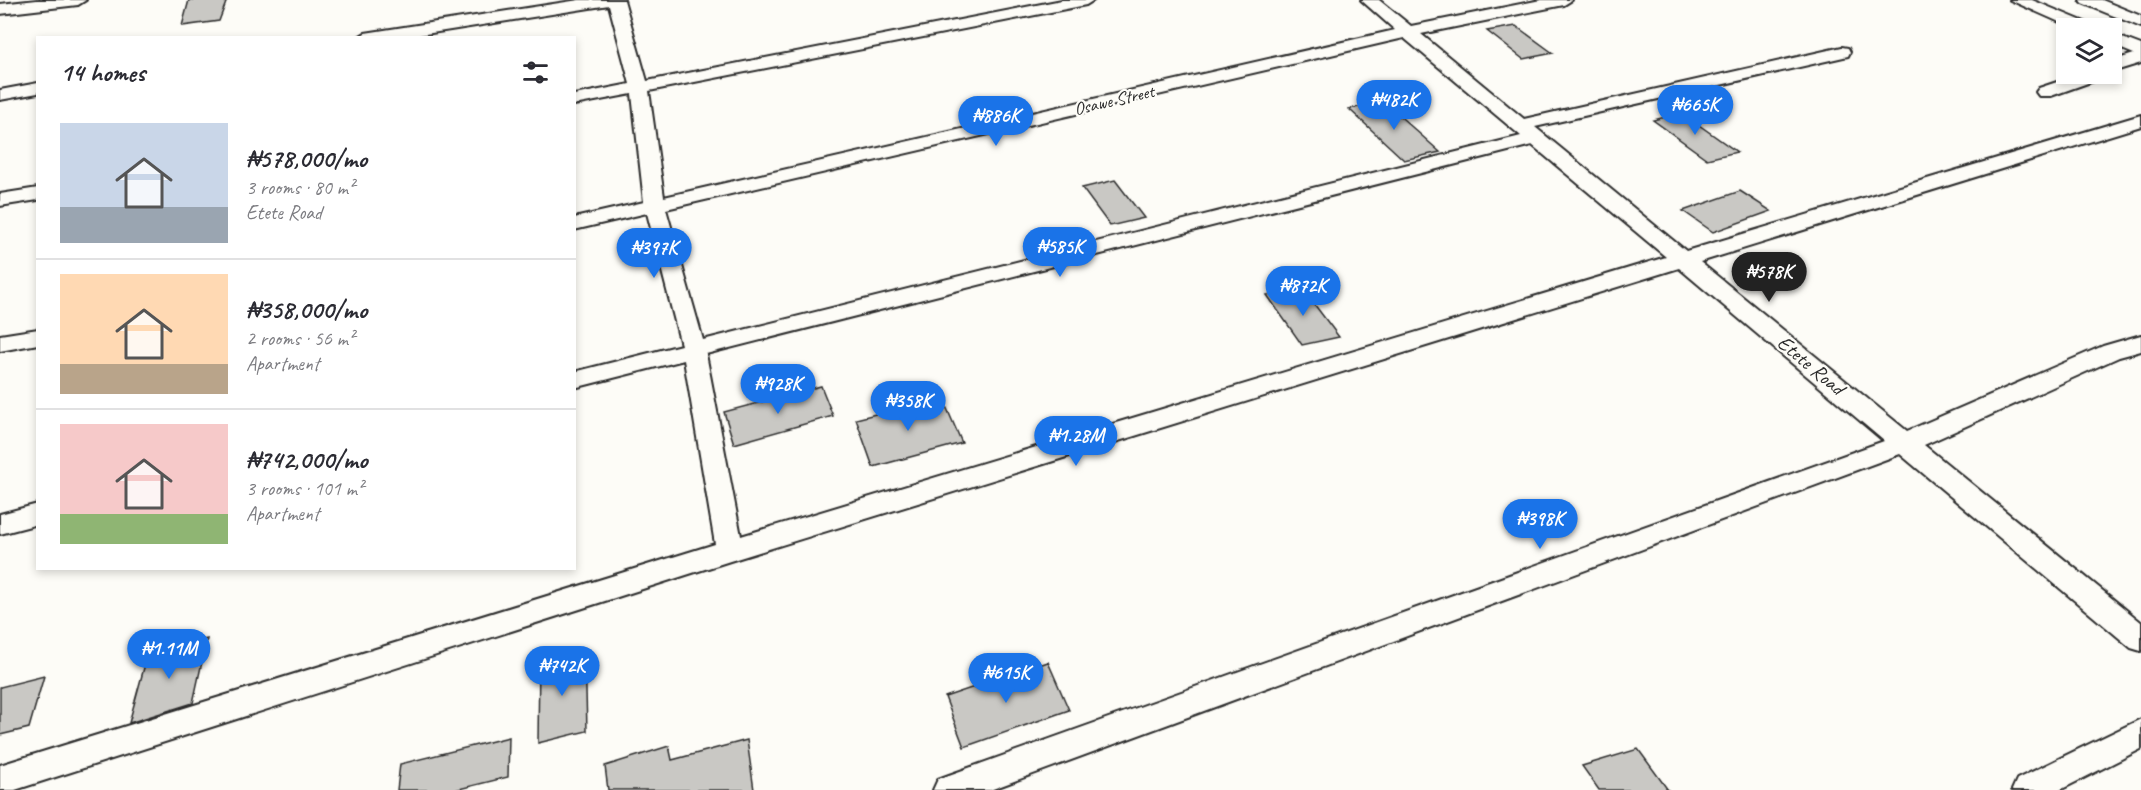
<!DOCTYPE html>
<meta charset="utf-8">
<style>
:root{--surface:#fff;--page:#f7f7f7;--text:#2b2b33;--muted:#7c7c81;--line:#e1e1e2;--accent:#1a73e8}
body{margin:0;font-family:Caveat,sans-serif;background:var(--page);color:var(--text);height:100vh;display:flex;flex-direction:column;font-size:22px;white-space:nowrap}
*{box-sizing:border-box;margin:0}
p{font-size:20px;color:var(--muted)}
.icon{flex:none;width:33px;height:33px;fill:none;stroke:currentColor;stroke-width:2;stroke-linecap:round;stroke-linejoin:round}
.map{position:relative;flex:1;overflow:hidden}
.side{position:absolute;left:36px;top:36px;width:540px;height:534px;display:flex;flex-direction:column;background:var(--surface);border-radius:0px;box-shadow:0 3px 9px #0003}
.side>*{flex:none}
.controls{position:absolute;left:2056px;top:18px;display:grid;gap:12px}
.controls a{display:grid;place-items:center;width:66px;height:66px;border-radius:0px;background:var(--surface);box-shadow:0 3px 9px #0003;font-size:30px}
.price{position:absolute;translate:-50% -51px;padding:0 14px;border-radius:21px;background:var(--accent);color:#fff;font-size:20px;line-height:39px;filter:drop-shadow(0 2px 3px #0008)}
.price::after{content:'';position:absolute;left:50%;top:36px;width:18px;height:14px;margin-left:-9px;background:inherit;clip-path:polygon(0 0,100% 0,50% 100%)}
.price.active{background:#222;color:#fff}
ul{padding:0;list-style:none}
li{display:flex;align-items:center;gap:18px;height:150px;padding:0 24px}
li+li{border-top:2px solid var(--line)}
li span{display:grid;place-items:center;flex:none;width:168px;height:120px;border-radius:0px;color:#555}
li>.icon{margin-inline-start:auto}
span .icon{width:72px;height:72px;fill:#fffc;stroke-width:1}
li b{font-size:26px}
h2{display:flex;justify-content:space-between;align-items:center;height:72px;padding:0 24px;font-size:26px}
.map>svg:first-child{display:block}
</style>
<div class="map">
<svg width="2141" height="790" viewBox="0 0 2141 790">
<rect width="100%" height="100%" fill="#fdfcf7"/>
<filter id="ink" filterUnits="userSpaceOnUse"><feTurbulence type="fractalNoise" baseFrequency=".0167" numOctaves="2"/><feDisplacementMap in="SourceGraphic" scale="12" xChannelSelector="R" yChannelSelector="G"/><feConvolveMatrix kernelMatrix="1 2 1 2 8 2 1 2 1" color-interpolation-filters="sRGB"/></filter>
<g filter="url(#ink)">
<g fill="#c9c8c4" stroke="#2b2b2b" stroke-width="1.5">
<path d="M 189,0 L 227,0 L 219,21 L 182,26 Z"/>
<path d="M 1516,26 L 1553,53 L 1523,59 L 1487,31 Z"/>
<path d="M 1384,102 L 1440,152 L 1404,160 L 1349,109 Z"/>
<path d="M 1682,113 L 1737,152 L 1707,159 L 1653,120 Z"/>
<path d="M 1115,180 L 1144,218 L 1110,226 L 1082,188 Z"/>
<path d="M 1740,191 L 1771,211 L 1713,232 L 1683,211 Z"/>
<path d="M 1302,288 L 1339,337 L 1302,345 L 1267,295 Z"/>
<path d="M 821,386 L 833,416 L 734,444 L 724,412 Z"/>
<path d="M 942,397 L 962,443 L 873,467 L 856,419 Z"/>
<path d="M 207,639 L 193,703 L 129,723 L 148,653 Z"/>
<path d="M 585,651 L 587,731 L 538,743 L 539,662 Z"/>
<path d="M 1048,662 L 1069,710 L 964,747 L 945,697 Z"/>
<path d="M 44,676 L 29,728 L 0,735 L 0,687 Z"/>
<path d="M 509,737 L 508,777 L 455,790 L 397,790 L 400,764 Z"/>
<path d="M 747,740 L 754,790 L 608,790 L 605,766 L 669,746 L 672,760 Z"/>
<path d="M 1638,749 L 1668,790 L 1599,790 L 1582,766 Z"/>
</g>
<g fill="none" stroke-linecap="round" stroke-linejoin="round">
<defs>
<g id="street">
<path d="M 37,0 L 86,0 L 78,5 L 0,14 L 0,4 Z"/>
<path d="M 579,0 L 624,0 L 647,81 L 1062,0 L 1094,0 L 1086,5 L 649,91 L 664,197 L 1395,30 L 1361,0 L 1379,0 L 1411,26 L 1541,0 L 1572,0 L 1564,5 L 1421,34 L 1524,119 L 1842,47 L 1848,48 L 1850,52 L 1848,56 L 1535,127 L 1686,251 L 2141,115 L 2141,126 L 1700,262 L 1907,431 L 2103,346 L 2141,335 L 2141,351 L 2119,357 L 1924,445 L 2141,622 L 2141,651 L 2131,648 L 1900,454 L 990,790 L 933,790 L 938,779 L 949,775 L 1884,441 L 1679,268 L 730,561 L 15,790 L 0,790 L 0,765 L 715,544 L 684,360 L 574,388 L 574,372 L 681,345 L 647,213 L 574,230 L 574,218 L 644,202 L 632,94 L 574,105 L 574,95 L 630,84 L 609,5 L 400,38 L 357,38 L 365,33 ZM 1404,38 L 1521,136 L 703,340 L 666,209 ZM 1532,145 L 1666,257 L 741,536 L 706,354 Z"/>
<path d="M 2010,0 L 2032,0 L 2092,25 L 2094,28 L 2073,28 Z"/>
<path d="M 2080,0 L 2102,0 L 2141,16 L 2141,27 L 2082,3 Z"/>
<path d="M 2112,34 L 2141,45 L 2141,63 L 2112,72 L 2112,61 L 2134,54 L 2112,45 Z"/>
<path d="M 2081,74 L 2105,74 L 2102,78 L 2051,96 L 2039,96 L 2036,92 L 2039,88 Z"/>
<path d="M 38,83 L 38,93 L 0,100 L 0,90 Z"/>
<path d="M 38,188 L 38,200 L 0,206 L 0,194 Z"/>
<path d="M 38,329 L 38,344 L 0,351 L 0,335 Z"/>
<path d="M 38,504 L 38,524 L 0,534 L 0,514 Z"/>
<path d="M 2141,719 L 2141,749 L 2060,790 L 2012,790 L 2017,779 Z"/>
</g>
</defs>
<use href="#street" stroke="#2b2b2b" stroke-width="4"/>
<use href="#street" fill="#fdfcf7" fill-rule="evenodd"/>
</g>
</g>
<g text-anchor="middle" stroke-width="4.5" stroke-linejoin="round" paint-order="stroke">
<g font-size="18" fill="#2b2b2b" stroke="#fdfcf7">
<text transform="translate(1114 100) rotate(-13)" y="6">Osawe Street</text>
</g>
<g font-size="21" fill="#2b2b2b" stroke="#fdfcf7">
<text transform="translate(1811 365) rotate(40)" y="7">Etete Road</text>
</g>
</g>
</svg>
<div class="controls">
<a><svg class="icon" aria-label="layers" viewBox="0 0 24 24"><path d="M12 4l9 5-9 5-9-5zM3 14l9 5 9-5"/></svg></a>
</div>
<b class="price" style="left:1394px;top:131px">₦482K</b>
<b class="price" style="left:1695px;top:136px">₦665K</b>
<b class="price" style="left:996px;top:147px">₦886K</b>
<b class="price" style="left:1060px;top:278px">₦585K</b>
<b class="price" style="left:654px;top:279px">₦397K</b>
<b class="price active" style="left:1769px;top:303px">₦578K</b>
<b class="price" style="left:1303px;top:317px">₦872K</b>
<b class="price" style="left:778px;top:415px">₦928K</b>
<b class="price" style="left:908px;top:432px">₦358K</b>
<b class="price" style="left:1076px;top:467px">₦1.28M</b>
<b class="price" style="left:1540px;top:550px">₦398K</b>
<b class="price" style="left:169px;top:680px">₦1.11M</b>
<b class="price" style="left:562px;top:697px">₦742K</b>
<b class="price" style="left:1006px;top:704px">₦615K</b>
<section class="side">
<h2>14 homes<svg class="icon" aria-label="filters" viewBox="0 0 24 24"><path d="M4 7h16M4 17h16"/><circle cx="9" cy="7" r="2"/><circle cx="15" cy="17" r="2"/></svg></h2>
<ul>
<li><span style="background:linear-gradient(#c9d6e8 70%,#9aa5b1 0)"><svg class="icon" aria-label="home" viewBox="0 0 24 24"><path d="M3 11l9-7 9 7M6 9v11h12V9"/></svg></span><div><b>₦578,000/mo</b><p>3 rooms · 80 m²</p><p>Etete Road</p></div></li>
<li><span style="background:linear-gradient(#ffd9b3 75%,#b9a48a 0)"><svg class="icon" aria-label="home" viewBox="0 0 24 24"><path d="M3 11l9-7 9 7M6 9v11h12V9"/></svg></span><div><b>₦358,000/mo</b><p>2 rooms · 56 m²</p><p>Apartment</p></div></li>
<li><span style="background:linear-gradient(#f6c9c9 75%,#8fb573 0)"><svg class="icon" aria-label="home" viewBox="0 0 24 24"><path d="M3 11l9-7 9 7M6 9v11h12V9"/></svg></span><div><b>₦742,000/mo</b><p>3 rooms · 101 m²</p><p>Apartment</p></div></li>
</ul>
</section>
</div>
